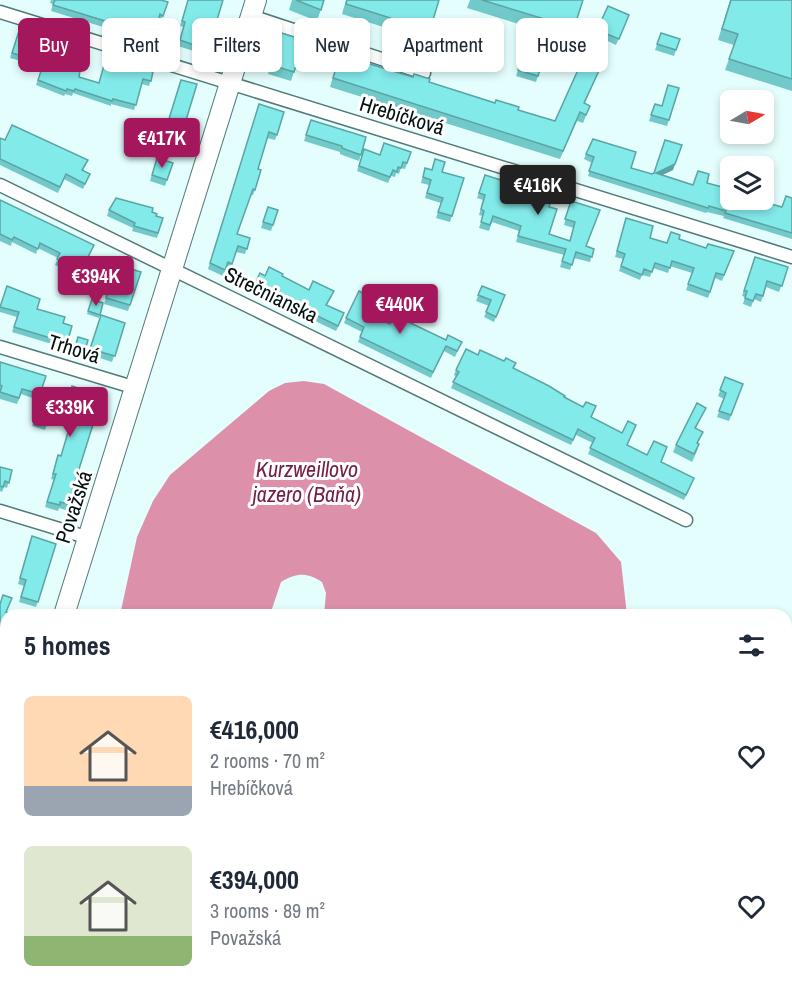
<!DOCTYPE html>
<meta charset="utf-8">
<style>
:root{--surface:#fff;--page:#f6f6f7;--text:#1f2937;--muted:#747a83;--accent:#a4175d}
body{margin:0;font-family:"Archivo Narrow",sans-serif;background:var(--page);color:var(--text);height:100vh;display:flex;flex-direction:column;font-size:22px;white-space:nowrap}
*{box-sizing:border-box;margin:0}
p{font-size:20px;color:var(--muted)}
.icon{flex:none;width:33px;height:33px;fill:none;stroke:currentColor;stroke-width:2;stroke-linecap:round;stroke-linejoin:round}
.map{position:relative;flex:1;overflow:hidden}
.sheet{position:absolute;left:0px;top:609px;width:792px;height:386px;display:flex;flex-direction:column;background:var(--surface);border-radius:18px 18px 0 0;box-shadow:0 3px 9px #0003}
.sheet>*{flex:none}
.hud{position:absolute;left:18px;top:18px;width:756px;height:54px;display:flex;gap:12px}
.needle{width:39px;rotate:80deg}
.tools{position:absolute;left:720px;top:90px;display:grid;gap:12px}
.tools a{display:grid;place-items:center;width:54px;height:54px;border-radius:9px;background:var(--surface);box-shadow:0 3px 9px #0003;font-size:30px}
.price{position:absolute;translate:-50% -51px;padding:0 14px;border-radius:6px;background:var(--accent);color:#fff;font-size:20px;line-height:39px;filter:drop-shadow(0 2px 3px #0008)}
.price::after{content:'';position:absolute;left:50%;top:36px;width:18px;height:14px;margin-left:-9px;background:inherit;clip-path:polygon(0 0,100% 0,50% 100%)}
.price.selected{background:#222;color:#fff}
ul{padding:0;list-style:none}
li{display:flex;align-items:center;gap:18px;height:150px;padding:0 24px}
li span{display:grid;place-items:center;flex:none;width:168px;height:120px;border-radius:9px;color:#555}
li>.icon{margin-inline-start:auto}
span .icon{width:72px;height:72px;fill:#fffc;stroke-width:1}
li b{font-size:26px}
h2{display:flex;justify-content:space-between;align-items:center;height:72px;padding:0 24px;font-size:26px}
.chip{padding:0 21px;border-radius:9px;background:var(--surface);box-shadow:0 3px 9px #0003;font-size:21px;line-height:54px}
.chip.selected{background:var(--accent);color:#fff}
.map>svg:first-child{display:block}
</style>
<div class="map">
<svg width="792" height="994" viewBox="0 0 792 994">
<rect width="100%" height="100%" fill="#e4fefe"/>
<g fill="#dc90aa">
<path d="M 304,381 L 324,384 L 596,533 L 621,562 L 627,615 L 324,615 L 326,593 L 322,582 C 306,572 297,573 281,582 L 270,615 L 120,615 L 137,537 L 153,501 L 170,475 L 269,391 L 285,383 Z"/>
<path d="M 662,989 L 662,994 L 413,994 L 413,989 Z"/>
</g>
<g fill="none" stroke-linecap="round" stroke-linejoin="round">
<defs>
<g id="street">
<path d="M 0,12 L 792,257"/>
<path d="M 251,16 L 424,73"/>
<path d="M 0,185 L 686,520"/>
<path d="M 0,347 L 136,388"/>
<path d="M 0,511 L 89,538"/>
<path d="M 0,673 L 6,675"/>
</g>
<g id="primary">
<path d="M 64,615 L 256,0"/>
<path d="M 0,822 L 6,802"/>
</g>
</defs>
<use href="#street" stroke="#517a79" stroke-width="15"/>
<use href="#primary" stroke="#517a79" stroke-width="22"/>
<use href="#street" stroke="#fff" stroke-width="12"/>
<use href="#primary" stroke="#fff" stroke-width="20"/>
</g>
<g fill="#71c9c9">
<path d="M 51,0 L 161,0 L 168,2 L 161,21 L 158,20 L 152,42 L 51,11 L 53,4 L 50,3 Z"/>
<path d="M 188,0 L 223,0 L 206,55 L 178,46 L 184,27 L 180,26 Z"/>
<path d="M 292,0 L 324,0 L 317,21 L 289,10 Z"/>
<path d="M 346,0 L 439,0 L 420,60 L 390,51 L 396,31 L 342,14 Z"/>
<path d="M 470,0 L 583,0 L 570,40 L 467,8 Z"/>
<path d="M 730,0 L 792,0 L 792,91 L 725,70 L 734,45 L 718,40 Z"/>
<path d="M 627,21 L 616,45 L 595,35 L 597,30 Z"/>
<path d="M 469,30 L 495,55 L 493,60 L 476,54 L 478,51 L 464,47 Z"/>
<path d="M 19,31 L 73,68 L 79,77 L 98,83 L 153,72 L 149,86 L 142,84 L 134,110 L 111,104 L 111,106 L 73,93 L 72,96 L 65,94 L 64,96 L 36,85 L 42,67 L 10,58 Z"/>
<path d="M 281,33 L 294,72 L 291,81 L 268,74 Z"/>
<path d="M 661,33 L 680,39 L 674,56 L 655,50 Z"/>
<path d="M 525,50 L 544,57 L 536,82 L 516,76 Z"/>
<path d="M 604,60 L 585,103 L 590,106 L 583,123 L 577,121 L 560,159 L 330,87 L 337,63 L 429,82 L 555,121 Z"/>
<path d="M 181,80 L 197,84 L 178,146 L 162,141 Z"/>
<path d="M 679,88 L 667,126 L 649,121 L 655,104 L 661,106 Z"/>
<path d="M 259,104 L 284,112 L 275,140 L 267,138 L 258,169 L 255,190 L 253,195 L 251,195 L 237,234 L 250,238 L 245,254 L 236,252 L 230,269 L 226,268 L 223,276 L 208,269 Z"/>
<path d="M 311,120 L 366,137 L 359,161 L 345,156 L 340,154 L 340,152 L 304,141 Z"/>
<path d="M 0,138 L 5,140 L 88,160 L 83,170 L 90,174 L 83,189 L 64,179 L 58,193 L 0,165 Z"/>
<path d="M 364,149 L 380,155 L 411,152 L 405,169 L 401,168 L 399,174 L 396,173 L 395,177 L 391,176 L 388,183 L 357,171 Z"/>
<path d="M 586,154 L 652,174 L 673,170 L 662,175 L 693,185 L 707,183 L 730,200 L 782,207 L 792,198 L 792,239 L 723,218 L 724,216 L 707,212 L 706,213 L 588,176 L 592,163 L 584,159 Z"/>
<path d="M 157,158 L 173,163 L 165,186 L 150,181 Z"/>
<path d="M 425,168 L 442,172 L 464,178 L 450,222 L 436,218 L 441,203 L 425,198 L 429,185 L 421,183 Z"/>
<path d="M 485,175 L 549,207 L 549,234 L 569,241 L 574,228 L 564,225 L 571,201 L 586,246 L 594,249 L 590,262 L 574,258 L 570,270 L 560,267 L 564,255 L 516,242 L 519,231 L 492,222 L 489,231 L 479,228 L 483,216 L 479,215 L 483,200 L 477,198 Z"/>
<path d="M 0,200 L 92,250 L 80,276 L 55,265 L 58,258 L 38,248 L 36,254 L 12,242 L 11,246 L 0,241 Z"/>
<path d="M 268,207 L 278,210 L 271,231 L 261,228 Z"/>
<path d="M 109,210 L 152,212 L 156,216 L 163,218 L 157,238 L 132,231 L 133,228 L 107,216 Z"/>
<path d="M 626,218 L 650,238 L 667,243 L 679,239 L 706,248 L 734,251 L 722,281 L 715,278 L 708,298 L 686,290 L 692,273 L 670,266 L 668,273 L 653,268 L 650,277 L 642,275 L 640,280 L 619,271 L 623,259 L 615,257 Z"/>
<path d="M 755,257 L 788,267 L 779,292 L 766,287 L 761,302 L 754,299 L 751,307 L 743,304 L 745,297 L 742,296 Z"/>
<path d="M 115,268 L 120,270 L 141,272 L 128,311 L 104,304 Z"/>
<path d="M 265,276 L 282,276 L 309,290 L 332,296 L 327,305 L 342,319 L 336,331 L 252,291 L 254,285 Z"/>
<path d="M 482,286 L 505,295 L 494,322 L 484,317 L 489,306 L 476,301 Z"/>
<path d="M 92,299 L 103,303 L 99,318 L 87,314 Z"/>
<path d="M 374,301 L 368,314 L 390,324 L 446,340 L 462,342 L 455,357 L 444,351 L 431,378 L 358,342 L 362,332 L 344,323 L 346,318 Z"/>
<path d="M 0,306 L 37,309 L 63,323 L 72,326 L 65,348 L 12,332 L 17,317 L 0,312 Z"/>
<path d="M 101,315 L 125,323 L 112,362 L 88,354 Z"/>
<path d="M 78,337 L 88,340 L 82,360 L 72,356 Z"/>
<path d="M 478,355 L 514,369 L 564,397 L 594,412 L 591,418 L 627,445 L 661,462 L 692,483 L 684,500 L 588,454 L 593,443 L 576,435 L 571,445 L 451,388 L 456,377 L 454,375 L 456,370 Z"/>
<path d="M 0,362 L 40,394 L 38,400 L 21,394 L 17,404 L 0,399 Z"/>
<path d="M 725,377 L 743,384 L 729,421 L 717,417 L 724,399 L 718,396 Z"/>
<path d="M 42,396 L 66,403 L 102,396 L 66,510 L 59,508 L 58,511 L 45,507 L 54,480 L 51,479 L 56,461 L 58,455 L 61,456 L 69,428 L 66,427 L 68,421 L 50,415 L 45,430 L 32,426 Z"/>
<path d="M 706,408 L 696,428 L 700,439 L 698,443 L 699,444 L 697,451 L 692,462 L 673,452 L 676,445 Z"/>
<path d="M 0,467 L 12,470 L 7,488 L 4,487 L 2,492 L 0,491 Z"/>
<path d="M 30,542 L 56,544 L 36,607 L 19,602 L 24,586 L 18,584 Z"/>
<path d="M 0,603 L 7,612 L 6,654 L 0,652 L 1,649 L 0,649 Z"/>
<path d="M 0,689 L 6,691 L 6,726 L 0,725 Z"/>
<path d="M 6,877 L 6,895 L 1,893 Z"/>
<path d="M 182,988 L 209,988 L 226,994 L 181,994 Z"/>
</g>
<path fill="#5ca4a4" d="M 682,145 L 673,170 L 654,179 L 656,173 Z"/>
<g fill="#83eaea" stroke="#5ca4a4" stroke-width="1.5">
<path d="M 55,0 L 161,0 L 168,2 L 163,16 L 160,14 L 154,36 L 53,5 Z"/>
<path d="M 188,0 L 223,0 L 208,50 L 180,40 L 185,22 L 182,21 Z"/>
<path d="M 296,0 L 324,0 L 321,10 Z"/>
<path d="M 347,0 L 439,0 L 424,50 L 394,40 L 400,21 L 346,4 Z"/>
<path d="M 482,0 L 583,0 L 574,28 Z"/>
<path d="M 731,0 L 792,0 L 792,79 L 729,59 L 738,34 L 722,29 Z"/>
<path d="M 608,6 L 629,15 L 619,39 L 597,30 Z"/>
<path d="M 469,30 L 498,40 L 495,55 L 478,49 L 479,46 L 465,42 Z"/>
<path d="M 19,31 L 68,45 L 69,41 L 81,44 L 73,68 L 80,71 L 79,77 L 99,83 L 106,58 L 153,72 L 151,81 L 143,79 L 136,105 L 113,99 L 112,101 L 75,89 L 74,91 L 67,89 L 66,91 L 38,80 L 44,62 L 12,53 Z"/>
<path d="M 281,33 L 304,40 L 294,72 L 271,65 Z"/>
<path d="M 661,33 L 680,39 L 676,50 L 657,44 Z"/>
<path d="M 525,50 L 544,57 L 538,76 L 518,70 Z"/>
<path d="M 586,52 L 604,60 L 584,103 L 590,106 L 586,115 L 580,112 L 563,151 L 333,78 L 340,55 L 413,77 L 414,74 L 430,79 L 429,82 L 495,103 L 496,100 L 519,107 L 518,110 L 555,121 Z"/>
<path d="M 181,80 L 197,84 L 180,140 L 164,135 Z"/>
<path d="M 668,85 L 679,88 L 669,120 L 651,115 L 655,104 L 662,106 Z"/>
<path d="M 259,104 L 284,112 L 277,135 L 269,132 L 258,169 L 261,170 L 255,190 L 253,189 L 237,234 L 250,238 L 247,249 L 238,246 L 232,264 L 228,262 L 225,270 L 210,263 Z"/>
<path d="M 311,120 L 366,137 L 361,155 L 347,150 L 342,148 L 342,146 L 306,135 Z"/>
<path d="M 12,125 L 88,160 L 82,170 L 90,174 L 85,184 L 66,174 L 60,187 L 0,159 L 0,138 L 5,140 Z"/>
<path d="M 593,139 L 636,152 L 631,168 L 652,174 L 654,173 L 665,140 L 682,145 L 675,164 L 656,173 L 693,185 L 698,171 L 709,174 L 707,183 L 726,188 L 730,173 L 730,200 L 757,200 L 782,207 L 786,196 L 792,198 L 792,233 L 725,213 L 726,211 L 709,206 L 708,208 L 589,171 L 594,157 L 586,154 Z"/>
<path d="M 384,143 L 411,152 L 407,163 L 403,162 L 401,168 L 398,167 L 397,172 L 393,170 L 390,177 L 359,166 L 364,149 L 380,155 Z"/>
<path d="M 157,158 L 173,163 L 167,180 L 152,175 Z"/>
<path d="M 435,159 L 445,162 L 442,172 L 464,178 L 452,216 L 438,212 L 443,198 L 427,193 L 431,180 L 423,177 L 425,168 L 432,170 Z"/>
<path d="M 485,175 L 504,181 L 503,184 L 526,192 L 528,188 L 553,196 L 549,207 L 557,209 L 549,234 L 570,241 L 575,222 L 565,219 L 571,201 L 600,210 L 586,246 L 594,249 L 592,257 L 576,252 L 572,265 L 562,261 L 566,249 L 518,236 L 521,226 L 493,216 L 490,225 L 481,222 L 484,211 L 481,209 L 485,195 L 479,193 Z"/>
<path d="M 116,198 L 153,208 L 152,212 L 157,214 L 156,216 L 163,218 L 158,233 L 134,226 L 135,223 L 109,210 Z"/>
<path d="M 0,200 L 94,245 L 81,271 L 57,259 L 60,253 L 40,243 L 38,249 L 14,237 L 12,240 L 0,234 Z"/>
<path d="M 268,207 L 278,210 L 273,225 L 263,222 Z"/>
<path d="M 626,218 L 653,226 L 650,238 L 667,243 L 671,232 L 680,235 L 679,239 L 706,248 L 708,244 L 734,251 L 724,275 L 716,273 L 710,292 L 688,284 L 694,268 L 672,261 L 670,268 L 655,263 L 652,272 L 644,269 L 642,275 L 621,266 L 625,254 L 617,251 Z"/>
<path d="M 755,257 L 788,267 L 782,286 L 767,281 L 763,296 L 756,294 L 753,301 L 745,298 L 747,291 L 744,291 Z"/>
<path d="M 121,266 L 141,272 L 130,305 L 106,298 L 115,268 L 120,270 Z"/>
<path d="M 269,267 L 283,274 L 282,276 L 309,290 L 313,281 L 334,291 L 326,305 L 344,313 L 338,326 L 254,285 L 260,273 L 265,276 Z"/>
<path d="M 7,286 L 40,299 L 37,309 L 65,317 L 63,323 L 72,326 L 67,343 L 14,327 L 19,312 L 0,307 Z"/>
<path d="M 482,286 L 505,295 L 496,317 L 486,312 L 491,300 L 478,295 Z"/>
<path d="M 359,291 L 364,294 L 365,291 L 376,296 L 367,314 L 390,324 L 394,315 L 446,340 L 448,335 L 462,342 L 457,351 L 446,346 L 433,372 L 360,337 L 364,327 L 346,318 Z"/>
<path d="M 92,299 L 103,303 L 100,315 L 88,311 Z"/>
<path d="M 101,315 L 125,323 L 115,356 L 90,349 Z"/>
<path d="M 78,337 L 88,340 L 84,354 L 74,351 Z"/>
<path d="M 466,349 L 478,355 L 480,350 L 504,361 L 506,358 L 516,363 L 513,368 L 549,386 L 565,396 L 564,397 L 583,407 L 586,402 L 596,406 L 591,417 L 622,433 L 628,421 L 636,425 L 627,445 L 647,455 L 654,441 L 667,447 L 661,462 L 694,478 L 686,495 L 590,448 L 595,438 L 578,429 L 573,440 L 453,382 L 459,372 L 456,370 Z"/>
<path d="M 0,362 L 46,376 L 40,394 L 22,389 L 19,398 L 0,392 L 2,386 L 0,385 Z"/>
<path d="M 725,377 L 743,384 L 731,415 L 719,411 L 726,393 L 720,390 Z"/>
<path d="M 72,386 L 102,396 L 68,504 L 60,502 L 60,505 L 47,502 L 56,474 L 53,474 L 58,455 L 61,456 L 71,422 L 68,421 L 70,415 L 52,410 L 47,424 L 34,420 L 42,396 L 67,403 Z"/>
<path d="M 697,403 L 706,408 L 695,428 L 703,432 L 697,443 L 699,444 L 694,454 L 676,445 Z"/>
<path d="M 0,467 L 12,470 L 9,483 L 5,481 L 3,487 L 0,486 Z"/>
<path d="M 32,536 L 56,544 L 38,602 L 21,597 L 26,580 L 20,578 Z"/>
<path d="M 3,595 L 12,598 L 6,612 L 16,615 L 6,615 L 6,648 L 2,647 L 3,644 L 0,643 L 0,604 Z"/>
<path d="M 0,689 L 6,691 L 6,721 L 0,719 Z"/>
<path d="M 197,988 L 209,988 L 227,992 L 226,994 L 195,994 Z"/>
<path d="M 314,988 L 366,989 L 366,994 L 314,994 Z"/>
</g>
<g text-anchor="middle" stroke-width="6" stroke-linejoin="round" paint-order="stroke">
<g font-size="21" fill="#021010" stroke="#fff">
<text transform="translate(402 116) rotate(17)" y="7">Hrebíčková</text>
<text transform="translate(271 295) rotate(26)" y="7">Strečnianska</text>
<text transform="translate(74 349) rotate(17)" y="7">Trhová</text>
<text transform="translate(74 507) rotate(-72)" y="7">Považská</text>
</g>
<g font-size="22" font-style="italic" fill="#751e45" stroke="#fff">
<text x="307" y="477">Kurzweillovo<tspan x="307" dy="25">jazero (Baňa)</tspan></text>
</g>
</g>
</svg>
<div class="tools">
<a><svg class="needle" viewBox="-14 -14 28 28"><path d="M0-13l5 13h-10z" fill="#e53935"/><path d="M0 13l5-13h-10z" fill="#747a83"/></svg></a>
<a><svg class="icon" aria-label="layers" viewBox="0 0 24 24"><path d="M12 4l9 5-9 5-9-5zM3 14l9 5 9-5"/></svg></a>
</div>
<b class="price" style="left:162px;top:169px">€417K</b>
<b class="price selected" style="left:538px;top:216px">€416K</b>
<b class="price" style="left:96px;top:307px">€394K</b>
<b class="price" style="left:400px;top:335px">€440K</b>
<b class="price" style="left:70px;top:438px">€339K</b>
<div class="hud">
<a class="chip selected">Buy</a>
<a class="chip">Rent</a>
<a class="chip">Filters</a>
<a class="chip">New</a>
<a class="chip">Apartment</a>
<a class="chip">House</a>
</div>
<section class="sheet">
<h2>5 homes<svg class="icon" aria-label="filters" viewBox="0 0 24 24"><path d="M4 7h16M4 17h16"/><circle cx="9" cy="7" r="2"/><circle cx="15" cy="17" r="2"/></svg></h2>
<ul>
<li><span style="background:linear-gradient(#ffd9b3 75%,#9aa5b1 0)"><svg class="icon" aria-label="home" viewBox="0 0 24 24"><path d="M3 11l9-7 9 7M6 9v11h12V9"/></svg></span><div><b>€416,000</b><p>2 rooms · 70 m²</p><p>Hrebíčková</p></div><svg class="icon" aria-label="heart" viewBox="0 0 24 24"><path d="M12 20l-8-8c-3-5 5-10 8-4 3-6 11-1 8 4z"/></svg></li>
<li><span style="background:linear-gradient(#dfe7d0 75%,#8fb573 0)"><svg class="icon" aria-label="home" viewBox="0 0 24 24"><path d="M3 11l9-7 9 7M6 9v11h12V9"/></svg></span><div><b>€394,000</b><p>3 rooms · 89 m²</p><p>Považská</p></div><svg class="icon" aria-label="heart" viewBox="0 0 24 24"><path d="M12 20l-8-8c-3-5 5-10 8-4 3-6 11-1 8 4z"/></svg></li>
</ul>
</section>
</div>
